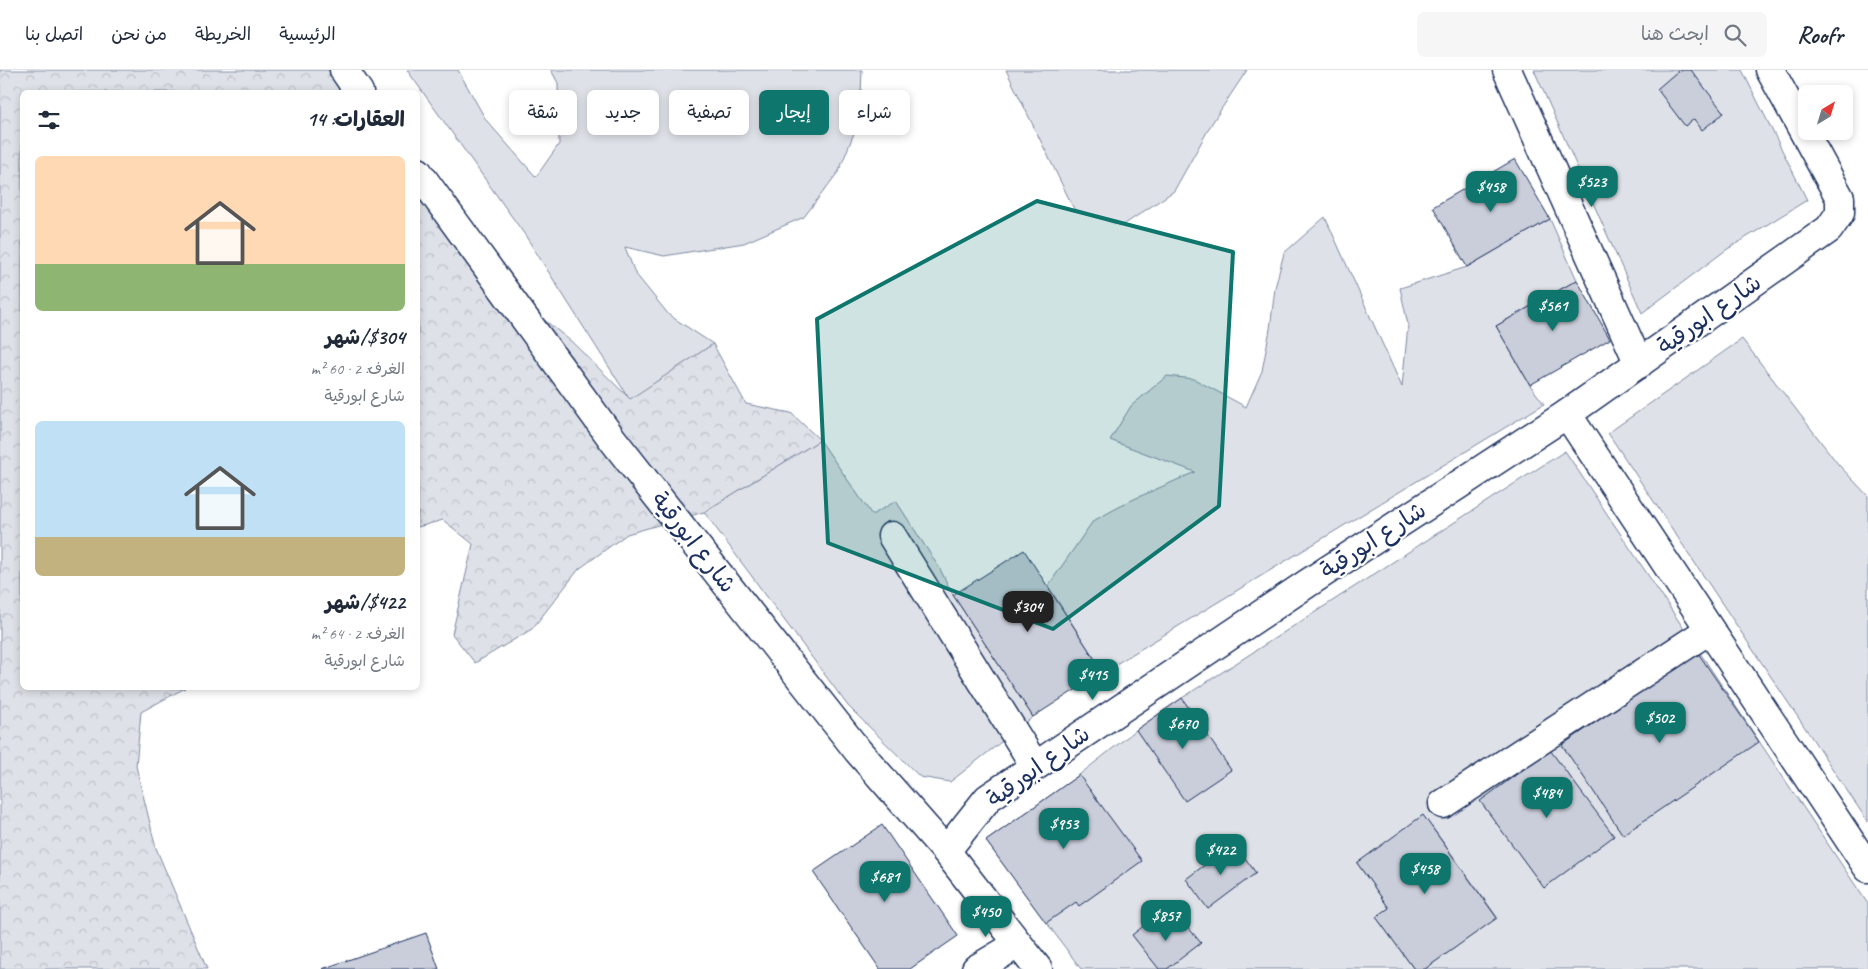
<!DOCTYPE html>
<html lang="ar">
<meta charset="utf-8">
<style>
:root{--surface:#fff;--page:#f6f6f7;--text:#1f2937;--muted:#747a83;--line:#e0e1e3;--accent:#0f766e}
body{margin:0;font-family:Caveat,"Playpen Sans Arabic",sans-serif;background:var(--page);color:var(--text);direction:rtl;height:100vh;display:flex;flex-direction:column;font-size:19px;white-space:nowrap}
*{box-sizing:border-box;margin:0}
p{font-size:16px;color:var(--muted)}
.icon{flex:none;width:28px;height:28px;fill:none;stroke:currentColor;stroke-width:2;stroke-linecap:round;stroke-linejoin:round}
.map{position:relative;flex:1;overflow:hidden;direction:ltr}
.side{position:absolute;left:20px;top:20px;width:400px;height:600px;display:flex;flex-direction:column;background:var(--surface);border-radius:8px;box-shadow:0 2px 8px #0003;direction:rtl}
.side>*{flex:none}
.top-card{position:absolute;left:435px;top:20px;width:475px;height:45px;direction:rtl;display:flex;gap:10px}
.needle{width:32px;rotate:38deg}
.tools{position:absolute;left:1798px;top:15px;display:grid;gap:10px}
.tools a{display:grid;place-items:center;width:55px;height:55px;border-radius:8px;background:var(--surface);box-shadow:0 2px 8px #0003;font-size:25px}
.price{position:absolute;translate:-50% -42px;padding:0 11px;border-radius:10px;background:var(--accent);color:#fff;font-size:16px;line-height:32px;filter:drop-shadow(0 1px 2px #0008)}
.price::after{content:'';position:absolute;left:50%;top:30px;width:15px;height:11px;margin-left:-8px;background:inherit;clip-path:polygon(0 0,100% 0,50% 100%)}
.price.on{background:#222;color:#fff}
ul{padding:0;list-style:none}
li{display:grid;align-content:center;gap:10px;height:265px;padding:0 15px}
li span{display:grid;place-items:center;height:155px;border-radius:8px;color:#555}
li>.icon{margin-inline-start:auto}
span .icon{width:90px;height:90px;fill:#fffc;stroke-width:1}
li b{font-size:21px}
h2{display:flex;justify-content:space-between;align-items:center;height:60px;padding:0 15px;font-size:21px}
.chip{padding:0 18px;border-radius:8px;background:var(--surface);box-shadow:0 2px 8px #0003;font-size:18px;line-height:45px}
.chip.on{background:var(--accent);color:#fff}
header{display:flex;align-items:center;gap:30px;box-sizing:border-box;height:70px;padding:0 25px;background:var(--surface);border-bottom:1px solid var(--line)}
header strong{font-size:24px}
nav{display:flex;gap:28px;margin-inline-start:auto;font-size:18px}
.search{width:350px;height:45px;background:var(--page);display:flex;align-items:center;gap:12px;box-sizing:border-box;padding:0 18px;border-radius:8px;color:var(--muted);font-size:19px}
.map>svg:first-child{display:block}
</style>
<header>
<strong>Roofr</strong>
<div class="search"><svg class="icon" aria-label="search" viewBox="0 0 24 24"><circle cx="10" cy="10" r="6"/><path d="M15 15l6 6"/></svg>ابحث هنا</div>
<nav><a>الرئيسية</a><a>الخريطة</a><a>من نحن</a><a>اتصل بنا</a></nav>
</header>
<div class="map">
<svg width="1868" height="899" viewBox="0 0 1868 899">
<defs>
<pattern id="forest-crowns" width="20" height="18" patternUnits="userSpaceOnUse" patternTransform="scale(1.25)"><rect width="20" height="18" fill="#dee1e7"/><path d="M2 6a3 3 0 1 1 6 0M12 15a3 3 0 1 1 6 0" fill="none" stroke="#bec1c9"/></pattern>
</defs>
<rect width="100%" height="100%" fill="#fff"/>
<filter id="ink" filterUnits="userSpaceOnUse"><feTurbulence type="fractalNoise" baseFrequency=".02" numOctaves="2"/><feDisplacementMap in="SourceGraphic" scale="10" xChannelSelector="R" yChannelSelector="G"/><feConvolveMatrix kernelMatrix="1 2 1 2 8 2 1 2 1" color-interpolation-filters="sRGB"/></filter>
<g filter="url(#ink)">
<g fill="#dee1e7" stroke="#7c88a2">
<path d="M 407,0 L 458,0 L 486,50 L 536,107 L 559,74 L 558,13 L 551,0 L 862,0 L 860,48 L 839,101 L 804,147 L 744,173 L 664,186 L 625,177 L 635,203 L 669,245 L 713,274 L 630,330 L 525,165 Z"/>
<path d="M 1006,0 L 1247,0 L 1212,53 L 1174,121 L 1122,156 L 1074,139 Z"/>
<path d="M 1534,0 L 1742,0 L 1807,130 L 1726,180 L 1642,243 Z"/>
<path d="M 1325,147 L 1402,317 L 1408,255 L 1400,218 L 1467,197 L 1550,149 L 1577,210 L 1496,256 L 1530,315 L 1544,334 L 1103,602 L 1048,516 L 1093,451 L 1134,429 L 1195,402 L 1110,370 L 1131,336 L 1167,306 L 1194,309 L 1246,337 L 1262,301 L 1270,259 L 1275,218 L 1284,183 Z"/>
<path d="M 1742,269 L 1838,394 L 1868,426 L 1868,752 L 1608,363 Z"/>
<path d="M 820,370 L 872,445 L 896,431 L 940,499 L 953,525 L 1033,647 L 950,712 L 920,707 L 848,636 L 704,442 Z"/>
<path d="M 1565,381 L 1868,834 L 1868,899 L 1425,899 L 1497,847 L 1432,757 L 1357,793 L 1389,838 L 1377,848 L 1414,899 L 1081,899 L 986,771 L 1079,705 L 1136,660 L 1182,628 Z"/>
</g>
<g fill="url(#forest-crowns)" stroke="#7c88a2">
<path d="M 0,0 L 343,0 L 359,22 L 22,22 L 22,618 L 185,618 L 141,642 L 136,696 L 156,778 L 207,899 L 0,899 Z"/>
<path d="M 418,102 L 497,212 L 572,272 L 630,329 L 713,274 L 746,334 L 791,343 L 820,370 L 704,442 L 627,464 L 579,499 L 532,559 L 475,593 L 452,564 L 473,474 L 443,450 L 418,457 Z"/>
</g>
<g fill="#caceda" stroke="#1b2f5e">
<path d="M 1679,0 L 1691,0 L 1724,43 L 1702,60 L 1694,49 L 1685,56 L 1657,19 Z"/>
<path d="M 1515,89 L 1550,149 L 1467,197 L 1433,137 Z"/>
<path d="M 1577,210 L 1610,269 L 1530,315 L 1496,256 Z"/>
<path d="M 1024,480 L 1103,602 L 1033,647 L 953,525 Z"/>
<path d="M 1698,583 L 1759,672 L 1623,765 L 1562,675 Z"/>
<path d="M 1182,628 L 1231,700 L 1185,731 L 1136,660 Z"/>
<path d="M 1550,680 L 1614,766 L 1544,818 L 1480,731 Z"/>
<path d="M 1079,705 L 1142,791 L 1079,836 L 1076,832 L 1046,853 L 986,771 Z"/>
<path d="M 1423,745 L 1497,848 L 1425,899 L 1414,899 L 1376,847 L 1389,838 L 1357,793 Z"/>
<path d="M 882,755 L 958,866 L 910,899 L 880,899 L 813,802 Z"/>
<path d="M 1234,773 L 1256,803 L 1208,839 L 1186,809 Z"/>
<path d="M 1159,844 L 1171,859 L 1182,850 L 1201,873 L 1167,899 L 1159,899 L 1132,865 Z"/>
<path d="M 426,863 L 439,899 L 322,899 Z"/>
</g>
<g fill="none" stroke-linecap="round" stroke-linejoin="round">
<defs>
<g id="minor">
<path d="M 1507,0 L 1639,294"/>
<path d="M 1567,344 L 1868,798"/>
<path d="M 892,466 L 1035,696"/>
<path d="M 1443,734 L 1709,560"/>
<path d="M 946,781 L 1038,899"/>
<path d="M 976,899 L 1018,874"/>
</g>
<g id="major">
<path d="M 344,0 L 359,22"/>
<path d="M 418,102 L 613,370 L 858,681 L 946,781 L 988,728 L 1308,513 L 1567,344 L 1829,159 L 1840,143 L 1840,128 L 1770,0"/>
</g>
</defs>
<use href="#minor" stroke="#1b2f5e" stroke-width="31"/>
<use href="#major" stroke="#1b2f5e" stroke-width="31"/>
<use href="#minor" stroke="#fff" stroke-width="28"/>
<use href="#major" stroke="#fff" stroke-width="28"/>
</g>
</g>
<path fill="#0f766e" fill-opacity="0.2" stroke="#0f766e" stroke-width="4" stroke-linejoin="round" d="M 1037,131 L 1233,182 L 1219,436 L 1053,559 L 828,473 L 817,249 Z"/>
<g text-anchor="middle" stroke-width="4.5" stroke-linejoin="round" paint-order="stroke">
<g font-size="24" fill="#1b2f5e" stroke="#fff">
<text transform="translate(1709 244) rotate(-35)" y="8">شارع ابورقية</text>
<text transform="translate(1373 470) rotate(-33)" y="8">شارع ابورقية</text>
<text transform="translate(694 472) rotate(52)" y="8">شارع ابورقية</text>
<text transform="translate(1038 696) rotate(-36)" y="8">شارع ابورقية</text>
</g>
</g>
</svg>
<div class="tools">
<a><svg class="needle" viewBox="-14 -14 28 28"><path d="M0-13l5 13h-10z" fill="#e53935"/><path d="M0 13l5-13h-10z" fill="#747a83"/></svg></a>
</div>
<b class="price" style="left:1592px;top:138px">$523</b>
<b class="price" style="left:1491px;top:143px">$458</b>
<b class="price" style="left:1553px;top:262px">$561</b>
<b class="price on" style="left:1028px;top:563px">$304</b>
<b class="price" style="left:1093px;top:631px">$415</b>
<b class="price" style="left:1660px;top:674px">$502</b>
<b class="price" style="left:1183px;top:680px">$670</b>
<b class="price" style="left:1547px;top:749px">$484</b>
<b class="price" style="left:1064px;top:780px">$953</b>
<b class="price" style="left:1221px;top:806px">$422</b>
<b class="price" style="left:1425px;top:825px">$458</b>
<b class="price" style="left:885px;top:833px">$681</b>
<b class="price" style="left:986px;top:868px">$450</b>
<b class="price" style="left:1166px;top:872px">$857</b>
<div class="top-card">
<a class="chip">شراء</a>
<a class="chip on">إيجار</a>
<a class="chip">تصفية</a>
<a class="chip">جديد</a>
<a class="chip">شقة</a>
</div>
<section class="side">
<h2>العقارات: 14<svg class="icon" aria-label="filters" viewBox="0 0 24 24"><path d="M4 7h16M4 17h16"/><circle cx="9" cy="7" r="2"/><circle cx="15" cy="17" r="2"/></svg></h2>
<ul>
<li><span style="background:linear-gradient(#ffd9b3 70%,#8fb573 0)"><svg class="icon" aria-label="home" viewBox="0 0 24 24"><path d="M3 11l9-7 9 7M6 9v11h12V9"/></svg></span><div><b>$304/شهر</b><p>الغرف: 2 · 60 m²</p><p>شارع ابورقية</p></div></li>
<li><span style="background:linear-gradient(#bfe0f5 75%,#c2b280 0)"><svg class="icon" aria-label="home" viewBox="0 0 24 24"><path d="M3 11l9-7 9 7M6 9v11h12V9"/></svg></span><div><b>$422/شهر</b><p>الغرف: 2 · 64 m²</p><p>شارع ابورقية</p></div></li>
</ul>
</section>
</div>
